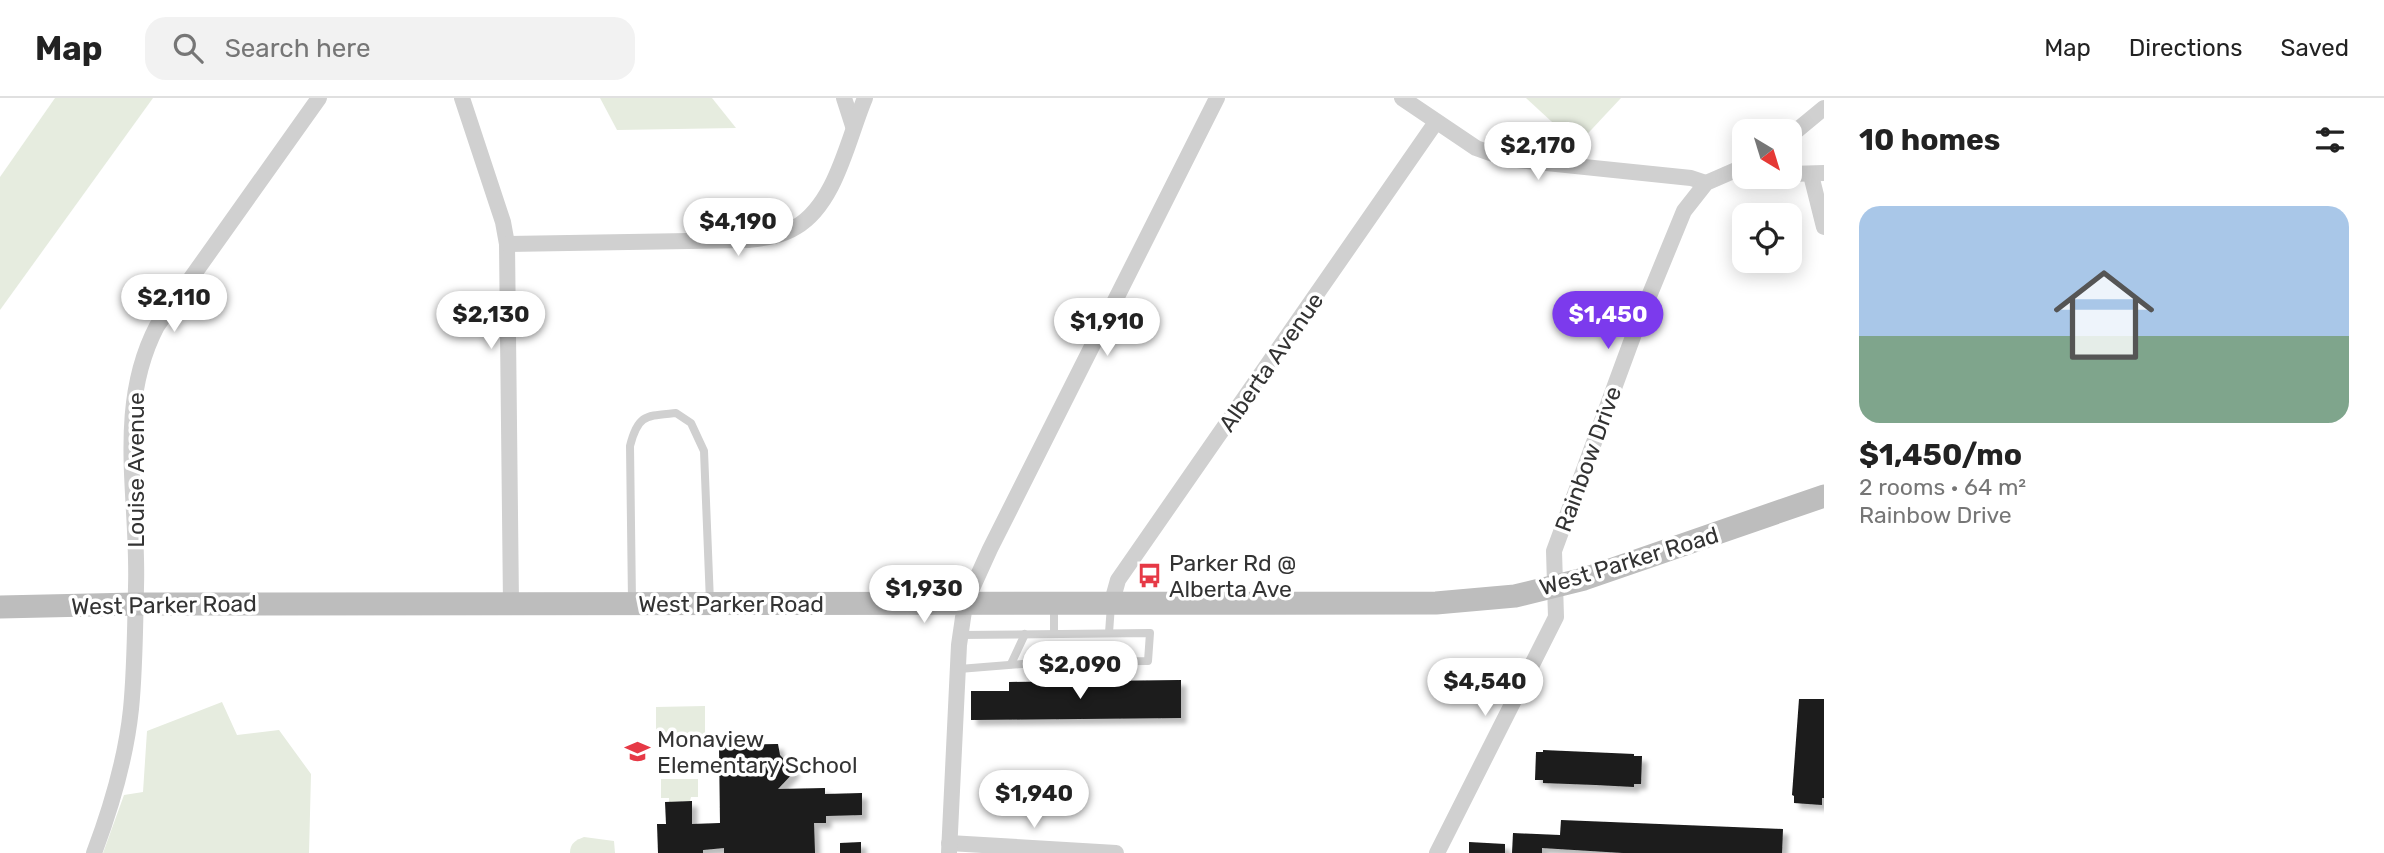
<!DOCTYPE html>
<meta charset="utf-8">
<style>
:root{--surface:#fff;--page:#f2f2f2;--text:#222;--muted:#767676;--line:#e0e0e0;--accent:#7c3aed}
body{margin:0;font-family:Rubik,sans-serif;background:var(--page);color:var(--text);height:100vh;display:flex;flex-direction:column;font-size:26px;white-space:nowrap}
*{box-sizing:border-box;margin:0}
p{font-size:23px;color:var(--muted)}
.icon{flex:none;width:38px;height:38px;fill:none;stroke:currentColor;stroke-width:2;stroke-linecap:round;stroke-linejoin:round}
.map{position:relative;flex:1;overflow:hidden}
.details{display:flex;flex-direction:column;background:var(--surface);width:560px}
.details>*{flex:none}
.needle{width:46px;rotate:142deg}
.fabs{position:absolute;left:1732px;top:21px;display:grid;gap:14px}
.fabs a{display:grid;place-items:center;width:70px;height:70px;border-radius:14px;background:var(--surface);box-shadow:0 4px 18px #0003;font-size:35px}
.price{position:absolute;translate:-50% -60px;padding:0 16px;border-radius:24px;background:#fff;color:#222;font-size:23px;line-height:46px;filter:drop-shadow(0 2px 4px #0008)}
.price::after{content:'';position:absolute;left:50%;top:42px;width:21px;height:16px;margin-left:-10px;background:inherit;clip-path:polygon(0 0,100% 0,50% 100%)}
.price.current{background:var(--accent);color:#fff}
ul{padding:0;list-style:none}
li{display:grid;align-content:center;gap:14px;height:371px;padding:0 35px}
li+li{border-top:2px solid var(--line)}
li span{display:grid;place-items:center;height:217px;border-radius:21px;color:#555}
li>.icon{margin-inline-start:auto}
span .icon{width:126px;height:126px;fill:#fffc;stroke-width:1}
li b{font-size:30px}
h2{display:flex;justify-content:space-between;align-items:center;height:84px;padding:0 35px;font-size:30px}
header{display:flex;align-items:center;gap:42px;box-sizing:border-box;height:98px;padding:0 35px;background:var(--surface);border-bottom:2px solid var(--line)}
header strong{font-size:33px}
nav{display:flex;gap:38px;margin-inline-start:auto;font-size:24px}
.search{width:490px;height:63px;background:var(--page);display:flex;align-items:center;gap:18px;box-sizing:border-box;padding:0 24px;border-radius:21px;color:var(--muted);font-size:26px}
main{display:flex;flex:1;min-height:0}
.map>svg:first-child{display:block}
</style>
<header>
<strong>Map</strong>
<div class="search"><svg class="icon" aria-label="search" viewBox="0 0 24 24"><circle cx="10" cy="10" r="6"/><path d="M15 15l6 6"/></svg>Search here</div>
<nav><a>Map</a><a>Directions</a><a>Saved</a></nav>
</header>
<main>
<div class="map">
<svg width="1824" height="755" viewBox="0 0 1824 755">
<defs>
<filter id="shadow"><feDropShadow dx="5.5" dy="5.5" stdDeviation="2" flood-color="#0004"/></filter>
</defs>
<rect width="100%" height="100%" fill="#fff"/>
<g fill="#e6ecdf">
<path d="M 55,0 L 153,0 L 0,212 L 0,79 Z"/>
<path d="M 600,0 L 712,0 L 736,30 L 617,32 Z"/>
<path d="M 1526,0 L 1621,0 L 1577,47 Z"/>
<path d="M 222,604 L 237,637 L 279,632 L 311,676 L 309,755 L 103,755 L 124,697 L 143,694 L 147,633 Z"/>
<path d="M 705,608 L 705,645 L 656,646 L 656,609 Z"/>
<path d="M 661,681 L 698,681 L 698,699 L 691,699 L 690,703 L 669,704 L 669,700 L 661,700 Z"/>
<path d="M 584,739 L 614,743 L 615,755 L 570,755 C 570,745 576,742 584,739 Z"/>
</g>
<g fill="#1a1a1a" filter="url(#shadow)">
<path d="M 1181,582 L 1181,620 L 971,622 L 971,593 L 1009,593 L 1009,584 Z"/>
<path d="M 1799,601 L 1824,601 L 1824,700 L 1822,700 L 1822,707 L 1794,705 L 1794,698 L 1792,697 Z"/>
<path d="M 778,646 L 780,657 L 795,673 L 778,691 L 825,690 L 825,696 L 862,695 L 862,717 L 826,718 L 826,725 L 814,725 L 815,755 L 724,755 L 724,750 L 703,752 L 703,755 L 658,755 L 657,726 L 666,726 L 665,704 L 692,703 L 692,726 L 720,725 L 719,647 Z"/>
<path d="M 1543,652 L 1634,656 L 1634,658 L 1642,658 L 1641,686 L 1634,686 L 1634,689 L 1596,687 L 1543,685 L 1543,682 L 1535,682 L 1536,654 L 1543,654 Z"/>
<path d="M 1561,722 L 1783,731 L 1782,755 L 1623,755 L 1542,750 L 1542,755 L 1512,755 L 1513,735 L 1560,737 Z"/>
<path d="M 861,744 L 861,755 L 840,755 L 840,745 Z"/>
<path d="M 1469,744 L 1505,746 L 1505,755 L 1469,755 Z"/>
</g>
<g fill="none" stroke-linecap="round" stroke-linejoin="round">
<g stroke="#d0d0d0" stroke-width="8">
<path d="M 632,503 L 630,348 C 638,316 646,318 676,315 L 691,325 L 704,353 L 710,504"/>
<path d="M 1054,506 L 1054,535"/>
<path d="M 1109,535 L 1111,507"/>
<path d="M 1011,566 L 1025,536"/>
<path d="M 959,571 L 1046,564 L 1148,563 L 1150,535 L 960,537"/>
</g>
<g stroke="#d0d0d0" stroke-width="16">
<path d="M 462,0 L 503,124 L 507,146 L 511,506"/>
<path d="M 844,0 L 853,28"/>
<path d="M 1402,0 L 1476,50 L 1507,61 L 1691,80 L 1706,85"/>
<path d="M 1790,38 L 1824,10"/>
<path d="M 1790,76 L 1824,75"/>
<path d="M 1811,77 L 1824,129"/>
<path d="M 507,146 L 749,142 C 765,140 782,138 796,129 C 836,106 848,40 865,0"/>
<path d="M 1111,507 L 1118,482 L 1436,24"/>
<path d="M 949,745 L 1116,755"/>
<path d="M 94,755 C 111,710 126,659 131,611 C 135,571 135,529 136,489 C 139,401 114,310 157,228 L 319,0"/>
<path d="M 949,755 L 959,547 L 965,506 L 990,451 L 1217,0"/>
<path d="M 1437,755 L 1556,519 L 1554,453 L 1638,225 L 1684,113 L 1706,85 L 1745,68"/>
</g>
<path stroke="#bdbdbd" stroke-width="23" d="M 0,509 L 135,506 L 1436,505 L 1515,498 L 1584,481 L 1824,398"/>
</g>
<defs>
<symbol id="bus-bare" viewBox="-9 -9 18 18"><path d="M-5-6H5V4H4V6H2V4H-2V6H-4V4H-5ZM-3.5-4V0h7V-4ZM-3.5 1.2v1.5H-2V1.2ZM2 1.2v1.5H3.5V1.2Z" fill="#e63946" stroke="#fff" stroke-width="2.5" paint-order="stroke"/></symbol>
<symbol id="school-bare" viewBox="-9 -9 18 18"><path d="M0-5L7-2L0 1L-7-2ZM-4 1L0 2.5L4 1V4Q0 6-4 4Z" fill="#e63946" stroke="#fff" stroke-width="2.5" paint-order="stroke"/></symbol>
</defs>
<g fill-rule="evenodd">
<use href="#bus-bare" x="1132" y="460" width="35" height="35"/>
<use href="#school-bare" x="620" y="636" width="35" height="35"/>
</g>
<g text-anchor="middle" stroke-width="7" stroke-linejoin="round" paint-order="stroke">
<g font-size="23" fill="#333" stroke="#fff">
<text transform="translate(1271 264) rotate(-55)" y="8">Alberta Avenue</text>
<text transform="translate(1588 361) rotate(-70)" y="8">Rainbow Drive</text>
<text transform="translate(136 372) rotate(-90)" y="8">Louise Avenue</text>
<text transform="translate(1629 463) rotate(-17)" y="8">West Parker Road</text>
<text x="731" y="514">West Parker Road</text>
<text transform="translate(164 507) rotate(-1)" y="8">West Parker Road</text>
</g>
<g font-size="23" fill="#333" stroke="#fff" text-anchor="start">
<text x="1169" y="473">Parker Rd @<tspan x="1169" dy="26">Alberta Ave</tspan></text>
<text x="657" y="649">Monaview<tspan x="657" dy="26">Elementary School</tspan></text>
</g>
</g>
</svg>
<div class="fabs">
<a><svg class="needle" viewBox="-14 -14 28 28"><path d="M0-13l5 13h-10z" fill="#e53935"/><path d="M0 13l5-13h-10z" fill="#767676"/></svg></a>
<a><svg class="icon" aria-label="locate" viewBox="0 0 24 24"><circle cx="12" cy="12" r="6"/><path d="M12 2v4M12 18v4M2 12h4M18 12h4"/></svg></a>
</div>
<b class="price" style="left:1538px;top:84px">$2,170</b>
<b class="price" style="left:738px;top:160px">$4,190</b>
<b class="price" style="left:174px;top:236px">$2,110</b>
<b class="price" style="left:491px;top:253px">$2,130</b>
<b class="price current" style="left:1608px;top:253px">$1,450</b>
<b class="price" style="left:1107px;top:260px">$1,910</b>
<b class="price" style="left:924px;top:527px">$1,930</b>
<b class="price" style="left:1080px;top:603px">$2,090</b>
<b class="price" style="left:1485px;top:620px">$4,540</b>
<b class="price" style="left:1034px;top:732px">$1,940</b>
</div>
<section class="details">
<h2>10 homes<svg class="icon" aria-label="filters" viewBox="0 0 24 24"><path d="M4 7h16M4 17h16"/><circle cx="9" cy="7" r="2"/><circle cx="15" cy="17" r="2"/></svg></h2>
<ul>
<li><span style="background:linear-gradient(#a9c7e8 60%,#7fa58c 0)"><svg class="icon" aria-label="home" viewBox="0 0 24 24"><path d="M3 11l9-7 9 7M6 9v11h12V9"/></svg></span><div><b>$1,450/mo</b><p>2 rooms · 64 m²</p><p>Rainbow Drive</p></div></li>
</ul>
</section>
</main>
